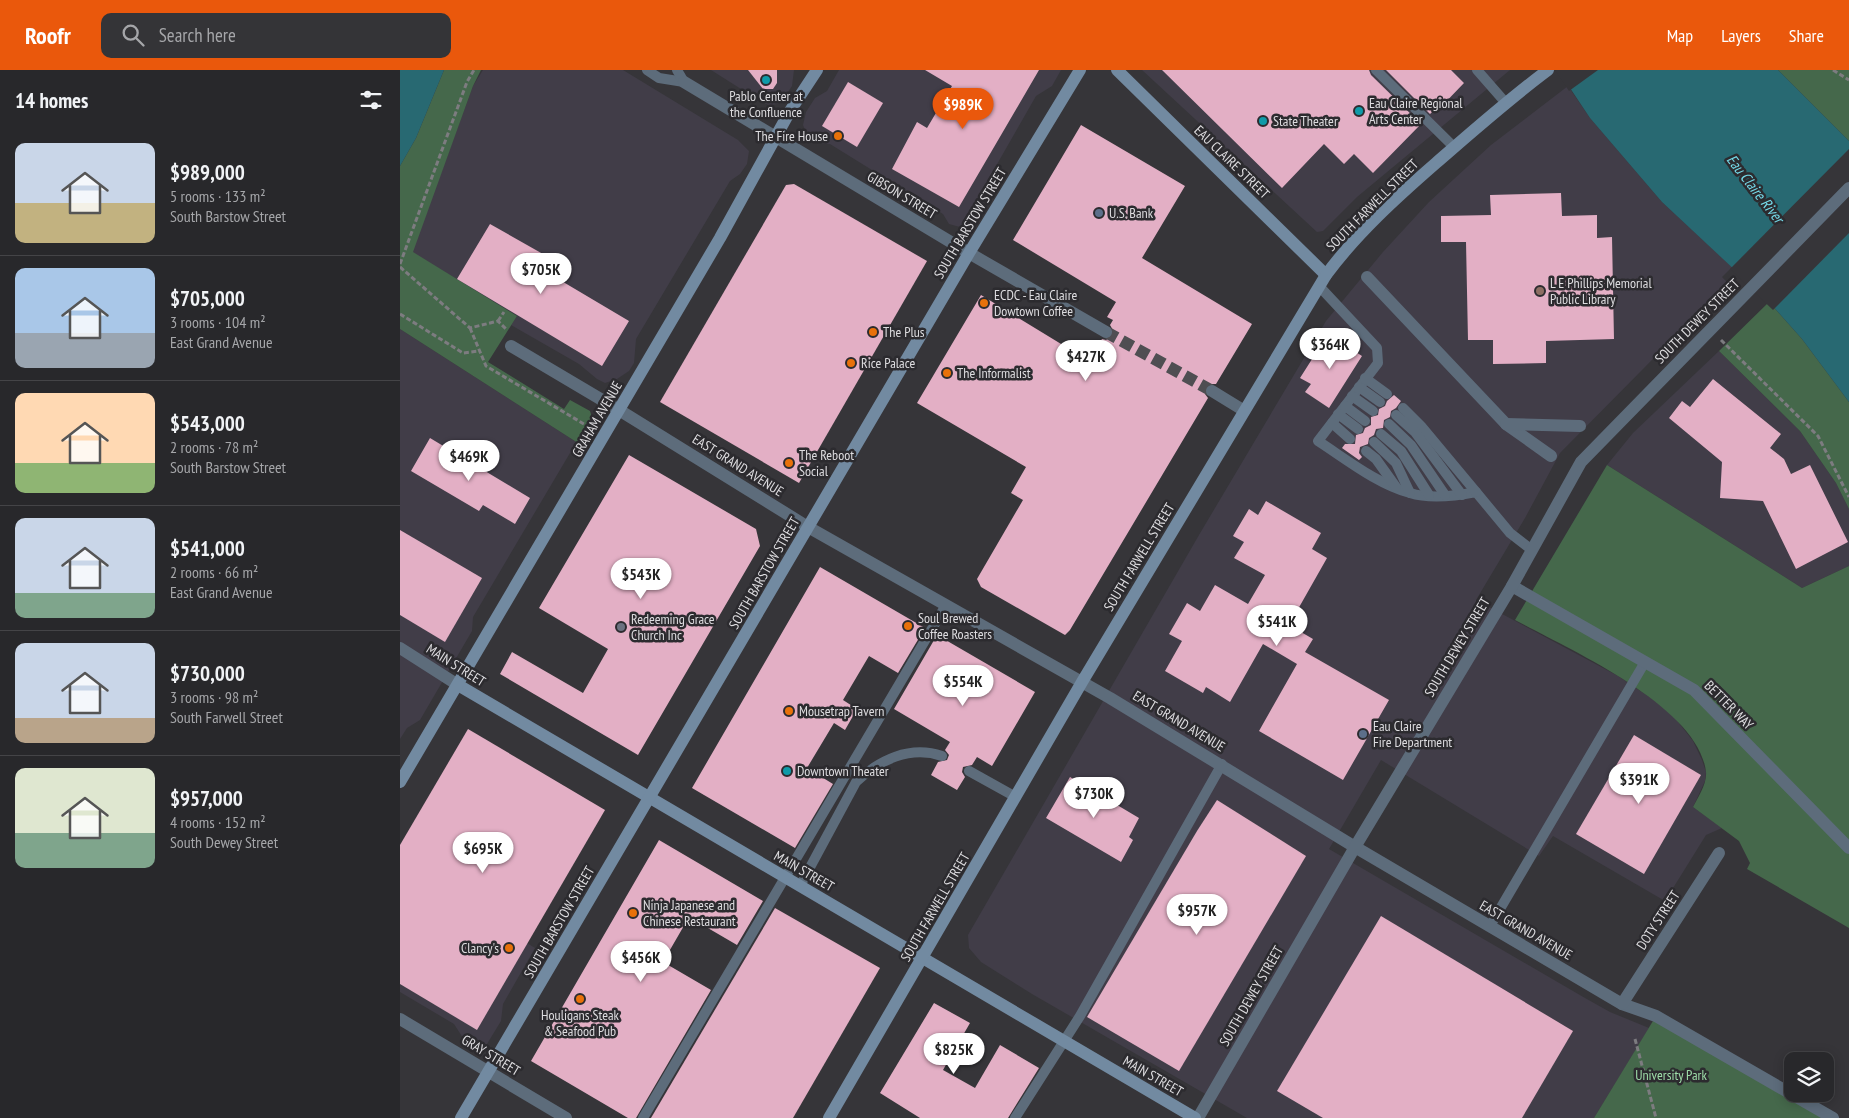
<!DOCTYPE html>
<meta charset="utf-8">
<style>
:root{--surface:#28282b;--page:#343437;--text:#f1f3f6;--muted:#a5a6a9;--line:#444447;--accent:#ea580c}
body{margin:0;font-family:"PT Sans Narrow",sans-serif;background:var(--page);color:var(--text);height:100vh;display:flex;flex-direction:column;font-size:19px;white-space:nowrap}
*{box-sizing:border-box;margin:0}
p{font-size:16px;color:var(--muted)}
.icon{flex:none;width:28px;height:28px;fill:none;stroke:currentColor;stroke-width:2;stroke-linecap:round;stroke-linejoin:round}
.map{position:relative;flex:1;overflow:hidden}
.panel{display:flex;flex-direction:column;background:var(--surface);width:400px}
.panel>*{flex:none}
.controls{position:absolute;left:1384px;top:982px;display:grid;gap:10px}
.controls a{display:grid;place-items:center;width:50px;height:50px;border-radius:10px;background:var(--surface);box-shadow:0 2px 12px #0003,0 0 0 1px var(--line);font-size:25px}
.price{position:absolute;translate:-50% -42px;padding:0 11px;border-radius:18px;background:#fff;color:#222;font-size:16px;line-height:32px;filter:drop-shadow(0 1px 2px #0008)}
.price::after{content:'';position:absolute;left:50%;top:30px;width:15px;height:11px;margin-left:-8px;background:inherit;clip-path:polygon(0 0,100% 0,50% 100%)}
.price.on{background:var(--accent);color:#fff}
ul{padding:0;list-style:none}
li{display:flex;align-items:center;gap:15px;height:125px;padding:0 15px}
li+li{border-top:1px solid var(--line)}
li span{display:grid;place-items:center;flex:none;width:140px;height:100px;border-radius:10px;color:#555}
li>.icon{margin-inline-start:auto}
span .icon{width:60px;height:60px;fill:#fffc;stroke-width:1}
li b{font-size:21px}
h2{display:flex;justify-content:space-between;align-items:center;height:60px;padding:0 15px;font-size:21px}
header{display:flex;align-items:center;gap:30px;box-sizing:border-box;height:70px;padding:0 25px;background:var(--accent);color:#fff}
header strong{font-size:24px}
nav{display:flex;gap:28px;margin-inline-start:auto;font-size:18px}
.search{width:350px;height:45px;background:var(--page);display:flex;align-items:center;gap:12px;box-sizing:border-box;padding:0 18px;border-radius:10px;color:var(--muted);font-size:19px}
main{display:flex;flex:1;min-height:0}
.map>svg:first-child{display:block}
</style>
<header>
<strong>Roofr</strong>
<div class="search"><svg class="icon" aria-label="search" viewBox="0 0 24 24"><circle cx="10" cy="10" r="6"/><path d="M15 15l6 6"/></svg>Search here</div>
<nav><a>Map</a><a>Layers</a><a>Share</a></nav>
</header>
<main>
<section class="panel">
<h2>14 homes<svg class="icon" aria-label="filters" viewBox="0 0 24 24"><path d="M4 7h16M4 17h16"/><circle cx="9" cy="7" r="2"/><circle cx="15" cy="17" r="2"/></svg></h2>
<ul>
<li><span style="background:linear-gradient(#c9d6e8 60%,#c2b280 0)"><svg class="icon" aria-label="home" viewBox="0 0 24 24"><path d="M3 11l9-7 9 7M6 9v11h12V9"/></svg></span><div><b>$989,000</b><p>5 rooms · 133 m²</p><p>South Barstow Street</p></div></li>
<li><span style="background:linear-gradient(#a9c7e8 65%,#9aa5b1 0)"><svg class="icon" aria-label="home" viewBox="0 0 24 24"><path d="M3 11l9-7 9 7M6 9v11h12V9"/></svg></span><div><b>$705,000</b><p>3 rooms · 104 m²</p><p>East Grand Avenue</p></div></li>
<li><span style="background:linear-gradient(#ffd9b3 70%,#8fb573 0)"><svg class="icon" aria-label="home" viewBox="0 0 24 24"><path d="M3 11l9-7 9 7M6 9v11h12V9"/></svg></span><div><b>$543,000</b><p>2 rooms · 78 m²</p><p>South Barstow Street</p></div></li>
<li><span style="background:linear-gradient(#c9d6e8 75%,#7fa58c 0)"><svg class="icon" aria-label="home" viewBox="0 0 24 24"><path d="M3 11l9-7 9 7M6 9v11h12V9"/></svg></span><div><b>$541,000</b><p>2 rooms · 66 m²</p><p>East Grand Avenue</p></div></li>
<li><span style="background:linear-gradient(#c9d6e8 75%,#b9a48a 0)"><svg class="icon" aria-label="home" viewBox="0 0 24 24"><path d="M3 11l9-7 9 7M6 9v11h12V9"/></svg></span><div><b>$730,000</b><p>3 rooms · 98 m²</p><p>South Farwell Street</p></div></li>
<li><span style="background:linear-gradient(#dfe7d0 65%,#7fa58c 0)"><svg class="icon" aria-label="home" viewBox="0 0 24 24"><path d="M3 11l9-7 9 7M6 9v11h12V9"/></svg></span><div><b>$957,000</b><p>4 rooms · 152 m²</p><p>South Dewey Street</p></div></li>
</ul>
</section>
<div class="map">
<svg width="1449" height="1048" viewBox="0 0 1449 1048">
<rect width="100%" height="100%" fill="#363539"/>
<g fill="#413d48">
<path d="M 83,0 L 223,0 L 338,70 L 349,81 L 347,94 L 340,104 L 330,111 L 236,269 L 234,293 L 229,301 L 217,309 L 205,313 L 197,309 L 179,294 L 111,255 L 117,246 L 12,182 L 73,16 Z"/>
<path d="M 311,0 L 394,0 L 392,16 L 386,25 L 378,34 L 369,35 L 360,31 Z"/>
<path d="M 439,0 L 661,0 L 652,16 L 636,26 L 584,117 L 584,131 L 574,150 L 570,154 L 560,157 L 549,154 L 543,144 L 430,74 L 421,73 L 407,65 L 403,55 L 406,42 L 415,28 L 427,21 Z"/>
<path d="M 742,0 L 1110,0 L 957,127 L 923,161 L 917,162 Z"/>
<path d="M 1168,16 L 1190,48 L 1262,132 L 1332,197 L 1322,207 L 1328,213 L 1160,383 L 1125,448 L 1076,530 L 1218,606 L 1260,634 L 1275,648 L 1293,671 L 1302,690 L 1306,702 L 1305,711 L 1293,737 L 1322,758 L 1306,765 L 1265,831 L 1153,766 L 1139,786 L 981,690 L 929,779 L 1185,928 L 1210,942 L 1249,958 L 1194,1048 L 847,1048 L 632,924 L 581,892 L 569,878 L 568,865 L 799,465 L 926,251 L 983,182 L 1029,132 L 1091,75 Z"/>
<path d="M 0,259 L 181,375 L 177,381 L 170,383 L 73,547 L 72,561 L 20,650 L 7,658 L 0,669 Z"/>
<path d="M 1319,281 L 1400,361 L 1436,413 L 1449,439 L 1449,496 L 1402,518 L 1207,395 L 1233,363 Z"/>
<path d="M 81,845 L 135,878 L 103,934 L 101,951 L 87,974 L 79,977 L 65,971 L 54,954 L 0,922 L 0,869 Z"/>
</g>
<g fill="#45684b">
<path d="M 44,0 L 81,0 L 73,16 L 13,182 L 117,246 L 88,292 L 164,339 L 170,330 L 190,341 L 193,351 L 181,375 L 0,259 L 0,96 L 16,68 Z"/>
<path d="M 1378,0 L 1449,0 L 1449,71 Z"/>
<path d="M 1369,232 L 1402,269 L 1449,332 L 1449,439 L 1436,413 L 1400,361 L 1319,281 Z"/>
<path d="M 1207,395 L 1402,518 L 1449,496 L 1449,858 L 1347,799 L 1350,793 L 1339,771 L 1293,737 C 1298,727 1307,714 1306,702 C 1299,636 1166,578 1115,550 Z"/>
<path d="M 1256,946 L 1433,1048 L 1194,1048 Z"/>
</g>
<g fill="#286972">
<path d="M 0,0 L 44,0 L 16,68 L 0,96 Z"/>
<path d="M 1158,0 L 1378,0 L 1449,71 L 1449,332 L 1402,269 L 1369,232 L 1262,132 L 1190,48 Z"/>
</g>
<g fill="#363539">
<path d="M 1155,0 L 1198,0 L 1169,21 Z"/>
<path d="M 1449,79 L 1449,163 L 1373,240 L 1330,199 Z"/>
</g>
<g fill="#e3afc5">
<path d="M 348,0 L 377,0 L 377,13 L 373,19 L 363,19 Z"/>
<path d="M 525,0 L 639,0 L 559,137 L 492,99 L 517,52 L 527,58 L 552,16 Z"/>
<path d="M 762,0 L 969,0 L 971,5 L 1021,54 L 973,103 L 954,84 L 944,94 L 924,74 L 882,118 Z"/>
<path d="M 986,0 L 1051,0 L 1064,13 L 1037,41 L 1035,39 L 1030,44 Z"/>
<path d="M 448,12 L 483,33 L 457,77 L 422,56 Z"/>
<path d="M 681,55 L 785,116 L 742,188 L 852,254 L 816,314 L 809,314 L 805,317 L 805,324 L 808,328 L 670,560 L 665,565 L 581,517 L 577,509 L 623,430 L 611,423 L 626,397 L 517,333 L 581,225 L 689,291 L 702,269 L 706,270 L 713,266 L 714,262 L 710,255 L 713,250 L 707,247 L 716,232 L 613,170 Z"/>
<path d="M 394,114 L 527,191 L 399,413 L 260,332 L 386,115 Z"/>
<path d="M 1161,123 L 1162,146 L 1197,145 L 1197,168 L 1212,167 L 1214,269 L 1146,271 L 1146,293 L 1093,294 L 1093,270 L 1068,270 L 1066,172 L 1041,172 L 1041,146 L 1091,145 L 1090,125 Z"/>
<path d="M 90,154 L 150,188 L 143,200 L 229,251 L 202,296 L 57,209 Z"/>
<path d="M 928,264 L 962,286 L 929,338 L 905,322 L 911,314 L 900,308 Z"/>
<path d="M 1313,309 L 1381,364 L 1370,378 L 1384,389 L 1391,404 L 1410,395 L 1448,472 L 1396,499 L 1363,431 L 1320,428 L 1322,392 L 1269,348 L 1282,331 L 1290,337 Z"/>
<path d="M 994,325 L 1001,331 L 996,338 L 991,341 L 990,347 L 984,350 L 983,358 L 976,359 L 974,365 L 969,368 L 968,374 L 960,377 L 959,383 L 962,387 L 959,390 L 942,378 L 945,374 L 955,374 L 956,365 L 963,363 L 965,358 L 971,355 L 971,347 L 978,345 L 979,339 L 985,336 L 987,331 Z"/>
<path d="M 30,368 L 130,428 L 115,454 L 83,435 L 79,441 L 11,401 Z"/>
<path d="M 229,385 L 356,459 L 360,476 L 238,685 L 100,604 L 112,582 L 183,623 L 208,579 L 139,538 Z"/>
<path d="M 866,431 L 921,463 L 912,479 L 927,488 L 889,555 L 913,569 L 905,582 L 989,630 L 943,710 L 859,661 L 897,594 L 863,574 L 830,632 L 806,617 L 803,623 L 765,601 L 782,571 L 769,564 L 787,533 L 800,541 L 815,515 L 848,534 L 865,505 L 834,488 L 844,472 L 833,466 L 849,439 L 858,445 Z"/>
<path d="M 0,460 L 82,508 L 45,572 L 0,545 Z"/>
<path d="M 420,497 L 525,558 L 498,603 L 469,586 L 443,630 L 457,639 L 445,660 L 434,653 L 407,698 L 433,714 L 395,778 L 292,718 Z"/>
<path d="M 537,565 L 635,622 L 592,696 L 577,687 L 572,695 L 563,697 L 562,702 L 565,707 L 557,720 L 531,705 L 538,692 L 547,690 L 549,685 L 545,680 L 550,672 L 494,639 Z"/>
<path d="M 68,659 L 205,740 L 77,960 L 0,914 L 0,775 Z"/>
<path d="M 1234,665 L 1301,705 L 1244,804 L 1176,764 Z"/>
<path d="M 670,707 L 739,748 L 729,767 L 733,770 L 721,792 L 646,748 Z"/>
<path d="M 817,730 L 906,786 L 779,1001 L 687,947 L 797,761 Z"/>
<path d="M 259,770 L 363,831 L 337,875 L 289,847 L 263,892 L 311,920 L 236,1048 L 228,1048 L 131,991 Z"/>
<path d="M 375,838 L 480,898 L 393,1048 L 251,1048 Z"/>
<path d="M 981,846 L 1173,961 L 1122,1048 L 923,1048 L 877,1021 Z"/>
<path d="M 534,933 L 570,953 L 543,1000 L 575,1018 L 600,975 L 639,998 L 608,1048 L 520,1048 L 480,1023 Z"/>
</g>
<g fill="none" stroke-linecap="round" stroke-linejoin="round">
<path stroke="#4f4e52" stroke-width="12" stroke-dasharray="12 6" stroke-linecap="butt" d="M 706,262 L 812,321"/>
<g stroke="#7d7c80" stroke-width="3" stroke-dasharray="5 2.5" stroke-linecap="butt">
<path d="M 1433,0 L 1449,10"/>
<path d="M 0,194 L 67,12 L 74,0"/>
<path d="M 0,197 L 70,258 L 98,251 L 107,260"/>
<path d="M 0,244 L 63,283 L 79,281"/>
<path d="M 98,251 L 104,242"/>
<path d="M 70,258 L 86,296 L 189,357"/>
<path d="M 1321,270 L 1418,366 L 1449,427"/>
<path d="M 1235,969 L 1256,1048"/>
</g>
<g stroke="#5d6c7b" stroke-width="10">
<path d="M 247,0 L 259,8 L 284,12"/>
<path d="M 277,0 L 284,12"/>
<path d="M 976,0 L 1054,77"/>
<path d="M 1077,0 L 1105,32"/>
<path d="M 919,216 L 977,278 L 978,293 L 918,371 C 946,389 977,414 1010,423 C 1029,429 1056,426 1076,422 L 1110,463 L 1132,480"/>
<path d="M 965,308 L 987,324"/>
<path d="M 959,317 L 980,332"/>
<path d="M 952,326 L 973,341"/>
<path d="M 945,336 L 965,351"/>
<path d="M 1003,338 L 1021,356 L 1076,422"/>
<path d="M 938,344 L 958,359"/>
<path d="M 996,345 L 1015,362 L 1062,425"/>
<path d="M 932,353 L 950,369"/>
<path d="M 989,354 L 1011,375 L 1045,425"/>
<path d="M 981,364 L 1001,381 L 1029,425"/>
<path d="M 974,372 L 996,393 L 1010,423"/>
<path d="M 966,381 L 976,389 L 996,417"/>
<path d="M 569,701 L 616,727"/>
<path d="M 400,816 L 456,712 C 479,690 510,675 542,686"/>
<path d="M 1090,856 L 1245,592"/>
<path d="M 243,1048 L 546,535"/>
<path d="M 615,1048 L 680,946 L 822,694"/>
</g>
<g stroke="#5d6c7b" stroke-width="12">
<path d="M 284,12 L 569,183 L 706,262"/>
<path d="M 967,207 L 1106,354 L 1151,386"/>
<path d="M 111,276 L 219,340 L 408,457 L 710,628 L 955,777 L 1222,934 L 1256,946 L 1433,1048"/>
<path d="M 812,321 L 843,340"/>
<path d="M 1106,354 L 1180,356"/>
<path d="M 1112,516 L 1294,620 L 1449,778"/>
<path d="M 0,578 L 58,615"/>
<path d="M 1222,934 L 1319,783"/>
<path d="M 0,949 L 166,1048"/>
<path d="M 798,1048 L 955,777 L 1112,516 L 1181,392 L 1449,118"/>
</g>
<g stroke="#728aa1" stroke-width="12">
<path d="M 717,0 L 926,205"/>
<path d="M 58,615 L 795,1048"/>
<path d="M 0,712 L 320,168 L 390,41 L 417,0"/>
<path d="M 61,1048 L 569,183 L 680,0"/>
<path d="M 429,1048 L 682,612 L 926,205 C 957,163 997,127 1036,93 C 1073,61 1109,29 1148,0"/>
</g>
</g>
<g fill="#0f9aa8" stroke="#2c2b2f" stroke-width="2">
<circle cx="366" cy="10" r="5"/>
<circle cx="959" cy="41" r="5"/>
<circle cx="863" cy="51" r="5"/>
<circle cx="387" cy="701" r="5"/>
</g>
<g fill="#e8710a" stroke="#2c2b2f" stroke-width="2">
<circle cx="438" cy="66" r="5"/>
<circle cx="584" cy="233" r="5"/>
<circle cx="473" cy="262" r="5"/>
<circle cx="451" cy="293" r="5"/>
<circle cx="547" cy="303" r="5"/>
<circle cx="389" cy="393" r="5"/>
<circle cx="508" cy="556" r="5"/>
<circle cx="389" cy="641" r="5"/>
<circle cx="233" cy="843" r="5"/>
<circle cx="109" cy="878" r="5"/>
<circle cx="180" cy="929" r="5"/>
</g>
<g fill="#5c6f8a" stroke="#2c2b2f" stroke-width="2">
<circle cx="699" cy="143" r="5"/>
<circle cx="963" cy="664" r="5"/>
</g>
<circle fill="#8d6e63" stroke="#2c2b2f" stroke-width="2" cx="1140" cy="221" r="5"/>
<circle fill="#6b7280" stroke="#2c2b2f" stroke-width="2" cx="221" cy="557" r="5"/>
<g text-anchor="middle" stroke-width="5" stroke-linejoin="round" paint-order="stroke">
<g font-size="14" fill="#dedde0" stroke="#2c2b2f" text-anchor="start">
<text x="366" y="31" text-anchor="middle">Pablo Center at<tspan x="366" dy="16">the Confluence</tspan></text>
<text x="969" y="38">Eau Claire Regional<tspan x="969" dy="16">Arts Center</tspan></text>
<text x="873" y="56">State Theater</text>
<text x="428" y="71" text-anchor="end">The Fire House</text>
<text x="709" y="148">U.S. Bank</text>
<text x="1150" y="218">L E Phillips Memorial<tspan x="1150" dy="16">Public Library</tspan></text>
<text x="594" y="230">ECDC - Eau Claire<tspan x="594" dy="16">Dowtown Coffee</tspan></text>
<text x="483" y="267">The Plus</text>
<text x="461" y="298">Rice Palace</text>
<text x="557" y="308">The Informalist</text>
<text x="399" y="390">The Reboot<tspan x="399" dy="16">Social</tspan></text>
<text x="518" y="553">Soul Brewed<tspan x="518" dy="16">Coffee Roasters</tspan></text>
<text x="231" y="554">Redeeming Grace<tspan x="231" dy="16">Church Inc</tspan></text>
<text x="399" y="646">Mousetrap Tavern</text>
<text x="973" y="661">Eau Claire<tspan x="973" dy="16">Fire Department</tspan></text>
<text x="397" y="706">Downtown Theater</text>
<text x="243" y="840">Ninja Japanese and<tspan x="243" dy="16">Chinese Restaurant</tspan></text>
<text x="99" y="883" text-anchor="end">Clancy's</text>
<text x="180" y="950" text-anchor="middle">Houligans Steak<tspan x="180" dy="16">&amp; Seafood Pub</tspan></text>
</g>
<g font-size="14" fill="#dedde0" stroke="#2c2b2f">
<text transform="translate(832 92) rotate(44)" y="5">EAU CLAIRE STREET</text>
<text transform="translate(502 125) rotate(31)" y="5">GIBSON STREET</text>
<text transform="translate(972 135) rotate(-45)" y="5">SOUTH FARWELL STREET</text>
<text transform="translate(570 153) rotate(-59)" y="5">SOUTH BARSTOW STREET</text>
<text transform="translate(1297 251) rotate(-45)" y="5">SOUTH DEWEY STREET</text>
<text transform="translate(197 349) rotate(-60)" y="5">GRAHAM AVENUE</text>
<text transform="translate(338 395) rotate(32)" y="5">EAST GRAND AVENUE</text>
<text transform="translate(739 487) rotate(-59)" y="5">SOUTH FARWELL STREET</text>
<text transform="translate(364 503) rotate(-60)" y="5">SOUTH BARSTOW STREET</text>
<text transform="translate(1057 577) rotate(-59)" y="5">SOUTH DEWEY STREET</text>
<text transform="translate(56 595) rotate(32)" y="5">MAIN STREET</text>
<text transform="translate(1329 635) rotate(45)" y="5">BETTER WAY</text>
<text transform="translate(779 651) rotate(31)" y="5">EAST GRAND AVENUE</text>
<text transform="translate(404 801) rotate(30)" y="5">MAIN STREET</text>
<text transform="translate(535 837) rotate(-60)" y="5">SOUTH FARWELL STREET</text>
<text transform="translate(1258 850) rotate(-57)" y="5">DOTY STREET</text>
<text transform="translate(159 852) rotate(-60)" y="5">SOUTH BARSTOW STREET</text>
<text transform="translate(1126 860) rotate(30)" y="5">EAST GRAND AVENUE</text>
<text transform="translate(851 926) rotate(-60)" y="5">SOUTH DEWEY STREET</text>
<text transform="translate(91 985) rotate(31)" y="5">GRAY STREET</text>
<text transform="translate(753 1006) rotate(30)" y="5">MAIN STREET</text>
</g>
<g font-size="14" fill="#9edda9" stroke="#2c2b2f">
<text x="1271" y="1010">University Park</text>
</g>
<g font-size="15" font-style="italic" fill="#75dae9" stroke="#2c2b2f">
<text transform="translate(1355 119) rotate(52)" y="5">Eau Claire River</text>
</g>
</g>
</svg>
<div class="controls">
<a><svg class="icon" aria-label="layers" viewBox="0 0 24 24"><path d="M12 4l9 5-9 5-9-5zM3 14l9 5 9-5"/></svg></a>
</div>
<b class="price on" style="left:563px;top:60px">$989K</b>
<b class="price" style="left:141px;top:225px">$705K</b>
<b class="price" style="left:930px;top:300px">$364K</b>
<b class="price" style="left:686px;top:312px">$427K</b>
<b class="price" style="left:69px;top:412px">$469K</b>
<b class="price" style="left:241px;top:530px">$543K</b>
<b class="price" style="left:877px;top:577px">$541K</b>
<b class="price" style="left:563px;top:637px">$554K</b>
<b class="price" style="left:1239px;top:735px">$391K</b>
<b class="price" style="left:694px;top:749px">$730K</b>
<b class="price" style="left:83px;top:804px">$695K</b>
<b class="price" style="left:797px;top:866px">$957K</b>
<b class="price" style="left:241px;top:913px">$456K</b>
<b class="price" style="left:554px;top:1005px">$825K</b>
</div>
</main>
